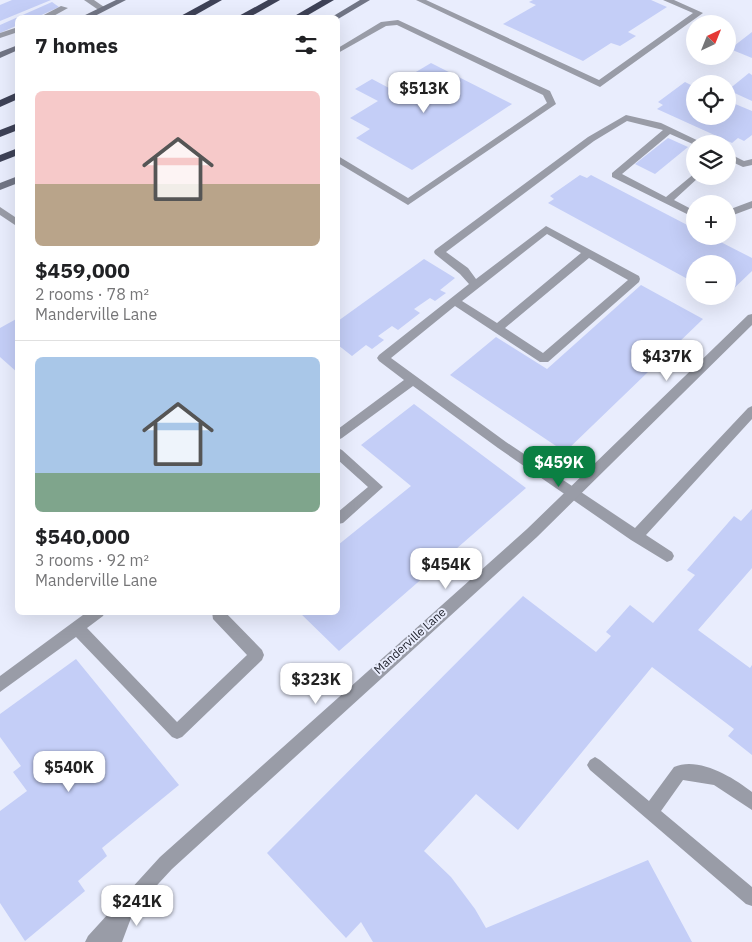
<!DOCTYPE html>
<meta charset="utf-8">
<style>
:root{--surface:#fff;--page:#f6f6f6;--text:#202124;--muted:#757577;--line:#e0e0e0;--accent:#0b8043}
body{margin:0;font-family:"IBM Plex Sans",sans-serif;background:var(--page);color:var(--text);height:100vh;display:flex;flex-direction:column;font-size:19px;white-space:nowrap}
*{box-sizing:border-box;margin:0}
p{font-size:16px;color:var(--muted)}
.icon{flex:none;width:28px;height:28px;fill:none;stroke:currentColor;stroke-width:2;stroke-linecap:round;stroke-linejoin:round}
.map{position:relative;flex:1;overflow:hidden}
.drawer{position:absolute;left:15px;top:15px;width:325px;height:600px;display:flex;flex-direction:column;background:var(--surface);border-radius:8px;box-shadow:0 5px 20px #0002}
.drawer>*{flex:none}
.needle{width:32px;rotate:43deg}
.buttons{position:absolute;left:686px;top:15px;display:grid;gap:10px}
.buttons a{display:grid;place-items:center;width:50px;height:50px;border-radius:50%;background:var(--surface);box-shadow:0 5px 20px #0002;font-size:25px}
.price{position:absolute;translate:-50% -42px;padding:0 11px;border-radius:10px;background:#fff;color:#222;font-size:16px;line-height:32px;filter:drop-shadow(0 1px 2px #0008)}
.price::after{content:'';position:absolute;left:50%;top:30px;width:15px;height:11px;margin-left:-8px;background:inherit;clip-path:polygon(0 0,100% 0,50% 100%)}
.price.on{background:var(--accent);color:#fff}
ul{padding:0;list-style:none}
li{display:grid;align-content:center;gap:10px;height:265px;padding:0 20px}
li+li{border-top:1px solid var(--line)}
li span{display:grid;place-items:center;height:155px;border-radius:8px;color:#555}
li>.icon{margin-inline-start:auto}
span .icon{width:90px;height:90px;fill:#fffc;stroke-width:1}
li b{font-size:21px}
h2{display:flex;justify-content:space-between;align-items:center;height:60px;padding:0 20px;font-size:21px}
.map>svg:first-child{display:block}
</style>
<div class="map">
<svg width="752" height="942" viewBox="0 0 752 942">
<rect width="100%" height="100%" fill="#e9edfd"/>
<g fill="#c4cef7">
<path d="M 12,0 L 51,0 L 0,21 L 0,5 Z"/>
<path d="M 533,0 L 651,0 L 667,7 L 628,32 L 636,36 L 620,46 L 611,43 L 583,61 L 503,24 L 536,5 L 529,2 Z"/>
<path d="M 52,2 L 59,7 L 35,18 L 18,18 L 18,25 L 0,33 L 0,25 Z"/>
<path d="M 752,32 L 752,58 L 730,49 Z"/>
<path d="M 431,63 L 512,104 L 412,170 L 356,138 L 370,129 L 350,118 L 378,101 L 355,89 L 372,79 L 389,88 Z"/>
<path d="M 749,73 L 752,75 L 752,101 L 728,90 Z"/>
<path d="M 685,82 L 695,87 L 695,116 L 728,116 L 728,101 L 752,111 L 752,135 L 744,141 L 738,138 L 732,143 L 657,109 L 663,105 L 658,102 Z"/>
<path d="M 668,138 L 688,147 L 655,174 L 635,164 Z"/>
<path d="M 580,175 L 587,178 L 591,175 L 695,229 L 695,236 L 709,236 L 752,258 L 752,271 L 728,294 L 728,264 L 695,264 L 695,283 L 548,203 L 554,199 L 550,196 Z"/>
<path d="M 424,259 L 455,278 L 440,290 L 446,293 L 435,301 L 430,298 L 414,309 L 420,313 L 398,330 L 392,326 L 378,336 L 384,340 L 372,349 L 366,345 L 352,356 L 338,345 L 338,321 Z"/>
<path d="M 641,285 L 703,319 L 565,452 L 450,375 L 496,337 L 547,369 Z"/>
<path d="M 18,318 L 18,373 L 0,357 L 0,328 Z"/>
<path d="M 414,404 L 526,488 L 339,651 L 299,612 L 338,612 L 338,545 L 411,486 L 361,445 Z"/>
<path d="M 752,509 L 752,568 L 698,630 L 750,668 L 752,665 L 752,755 L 728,736 L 734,729 L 652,667 L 518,830 L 476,794 L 424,851 L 451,877 L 475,909 L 486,928 L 648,860 L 692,942 L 373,942 L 361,922 L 346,938 L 267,853 L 523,596 L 596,652 L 611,636 L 606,632 L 630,605 L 653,623 L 695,575 L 687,570 L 734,516 L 741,521 Z"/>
<path d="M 76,659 L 179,785 L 102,848 L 107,856 L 78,881 L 85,891 L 25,941 L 0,903 L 0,811 L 27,791 L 13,772 L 21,766 L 0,737 L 0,714 Z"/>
</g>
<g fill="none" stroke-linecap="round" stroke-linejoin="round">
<g fill="#999ca7" fill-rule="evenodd">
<path d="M 84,0 L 94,0 L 107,9 L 100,11 Z"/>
<path d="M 416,0 L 426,0 L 599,80 L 693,13 L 663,0 L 674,0 L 703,13 L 600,87 Z"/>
<path d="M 61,6 L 68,8 L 50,18 L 38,18 Z"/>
<path d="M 398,20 L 550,91 L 556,104 L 408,205 L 338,163 L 338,156 L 408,198 L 547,103 L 543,95 L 397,25 L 386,26 L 338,53 L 338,48 L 381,22 Z"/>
<path d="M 18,27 L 18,32 L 0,38 L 0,33 Z"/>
<path d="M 626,115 L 661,123 L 705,144 L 695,145 L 670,134 L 622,174 L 666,197 L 695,173 L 695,176 L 700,176 L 698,178 L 674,200 L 695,211 L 695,218 L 612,177 L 612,173 L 663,130 L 627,121 L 594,141 L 446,252 L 468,268 L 476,279 L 546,226 L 639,276 L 640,279 L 639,282 L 548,362 L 540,362 L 455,306 L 391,358 L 506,442 L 635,528 L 748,408 L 752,406 L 752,419 L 646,535 L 672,552 L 674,556 L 672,560 L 667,562 L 631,540 L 498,448 L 413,386 L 342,438 L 338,440 L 338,429 L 404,380 L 379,361 L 377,358 L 379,355 L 469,284 L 460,274 L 435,254 L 434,252 L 435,250 L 588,137 ZM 547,234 L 581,253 L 497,323 L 462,301 ZM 589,258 L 628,280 L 543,353 L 505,328 Z"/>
<path d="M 728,153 L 744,161 L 752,159 L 752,165 L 743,167 L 728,160 Z"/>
<path d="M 752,201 L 752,208 L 728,217 L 728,210 Z"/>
<path d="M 0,207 L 18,219 L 18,227 L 0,215 Z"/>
<path d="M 338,448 L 342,450 L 383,487 L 343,523 L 338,524 L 338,512 L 368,487 L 338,460 Z"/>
<path d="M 87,612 L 105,612 L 103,616 L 87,628 L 177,722 L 247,655 L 213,619 L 212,612 L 225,612 L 262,650 L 264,655 L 262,660 L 182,737 L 177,739 L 172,737 L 76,637 L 0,692 L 0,676 Z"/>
<path d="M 595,757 L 600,760 L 649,801 L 674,767 C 698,756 733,777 752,792 L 752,810 L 714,785 L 683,780 L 661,811 L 752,887 L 752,906 L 746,904 L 590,770 L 587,765 L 590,760 Z"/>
</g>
<path fill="#999ca7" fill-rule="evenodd" d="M 752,314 L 752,325 L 537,537 L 172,869 L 134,910 L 122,942 L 85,942 L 88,936 L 160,857 L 527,529 L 748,315 Z"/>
<g fill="#717585" fill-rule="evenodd">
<path d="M 116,0 L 126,0 L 91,18 L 79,18 Z"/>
<path d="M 360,0 L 370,0 L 338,19 L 338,18 L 330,18 Z"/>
<path d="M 18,45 L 18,50 L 0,58 L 0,52 Z"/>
<path d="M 18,176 L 18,183 L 0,190 L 0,183 Z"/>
</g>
<g fill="#3e4257" fill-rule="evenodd">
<path d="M 210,0 L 222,0 L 190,18 L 177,18 Z"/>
<path d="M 268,0 L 280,0 L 248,18 L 235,18 Z"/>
<path d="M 322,0 L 334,0 L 303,18 L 291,18 Z"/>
<path d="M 18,92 L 18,99 L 0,107 L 0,100 Z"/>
<path d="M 18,123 L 18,130 L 0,137 L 0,130 Z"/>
<path d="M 18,148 L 18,155 L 0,162 L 0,155 Z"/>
</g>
</g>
<g text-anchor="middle" stroke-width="4" stroke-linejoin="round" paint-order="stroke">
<g font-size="12" fill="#22242e" stroke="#e9edfd">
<text transform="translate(410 641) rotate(-42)" y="4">Manderville Lane</text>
</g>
</g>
</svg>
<div class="buttons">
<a><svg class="needle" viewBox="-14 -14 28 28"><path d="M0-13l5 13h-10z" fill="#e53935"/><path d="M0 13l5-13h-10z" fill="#757577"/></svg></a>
<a><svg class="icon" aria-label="locate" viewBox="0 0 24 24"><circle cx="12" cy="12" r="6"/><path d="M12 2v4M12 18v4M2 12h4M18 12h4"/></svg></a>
<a><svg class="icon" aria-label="layers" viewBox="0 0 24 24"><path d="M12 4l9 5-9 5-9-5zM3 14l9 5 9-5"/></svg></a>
<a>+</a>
<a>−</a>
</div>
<b class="price" style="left:424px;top:114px">$513K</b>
<b class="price" style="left:667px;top:382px">$437K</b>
<b class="price on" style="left:559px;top:488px">$459K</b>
<b class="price" style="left:446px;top:590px">$454K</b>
<b class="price" style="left:316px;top:705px">$323K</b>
<b class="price" style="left:69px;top:793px">$540K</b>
<b class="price" style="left:137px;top:927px">$241K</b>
<section class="drawer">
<h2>7 homes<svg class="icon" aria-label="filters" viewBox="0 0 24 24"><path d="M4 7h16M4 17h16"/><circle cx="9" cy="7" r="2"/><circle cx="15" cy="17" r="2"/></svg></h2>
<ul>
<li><span style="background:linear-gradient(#f6c9c9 60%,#b9a48a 0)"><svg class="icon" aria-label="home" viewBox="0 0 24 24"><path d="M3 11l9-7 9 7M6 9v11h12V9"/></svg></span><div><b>$459,000</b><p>2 rooms · 78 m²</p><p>Manderville Lane</p></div></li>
<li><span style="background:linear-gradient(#a9c7e8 75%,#7fa58c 0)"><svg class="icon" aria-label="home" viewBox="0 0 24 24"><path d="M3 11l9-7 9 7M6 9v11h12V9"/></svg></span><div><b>$540,000</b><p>3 rooms · 92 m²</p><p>Manderville Lane</p></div></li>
</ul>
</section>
</div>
